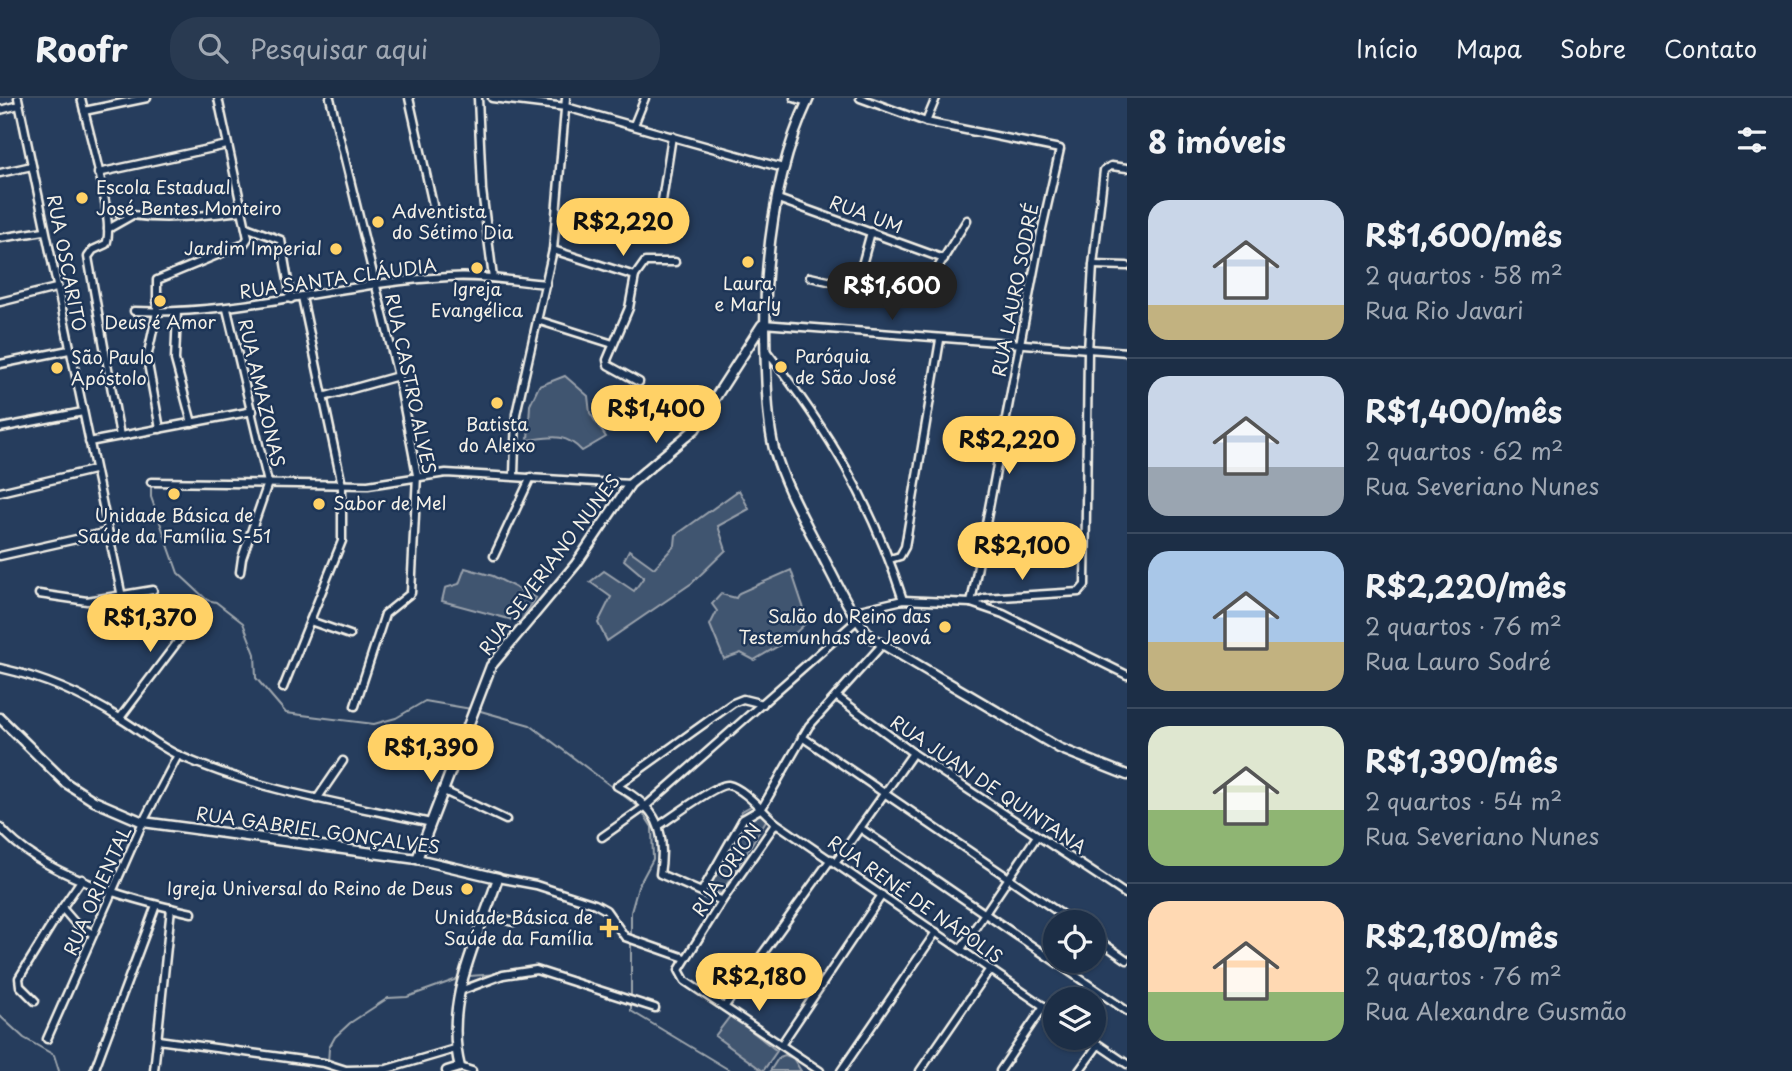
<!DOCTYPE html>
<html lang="pt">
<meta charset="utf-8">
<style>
:root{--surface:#1c2e46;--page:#293a51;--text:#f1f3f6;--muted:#a0a8b3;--line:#3a4a5f;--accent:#ffd166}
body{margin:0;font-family:"Playpen Sans",sans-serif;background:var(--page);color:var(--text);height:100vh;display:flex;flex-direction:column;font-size:26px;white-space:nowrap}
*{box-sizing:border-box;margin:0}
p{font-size:23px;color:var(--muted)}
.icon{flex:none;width:38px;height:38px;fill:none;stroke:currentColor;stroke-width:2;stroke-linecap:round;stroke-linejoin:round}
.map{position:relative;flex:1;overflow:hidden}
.drawer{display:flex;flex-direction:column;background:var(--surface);width:665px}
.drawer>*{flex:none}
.tools{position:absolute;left:1043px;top:812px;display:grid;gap:14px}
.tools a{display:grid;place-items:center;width:63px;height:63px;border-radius:50%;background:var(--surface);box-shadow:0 2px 5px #0004,0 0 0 2px var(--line);font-size:35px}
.price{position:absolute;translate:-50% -60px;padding:0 16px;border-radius:24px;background:var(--accent);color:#111;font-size:23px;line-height:46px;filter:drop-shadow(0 2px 4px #0008)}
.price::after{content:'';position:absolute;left:50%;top:42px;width:21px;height:16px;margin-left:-10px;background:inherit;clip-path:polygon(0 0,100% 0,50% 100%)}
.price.active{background:#222;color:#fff}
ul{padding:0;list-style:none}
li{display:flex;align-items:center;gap:21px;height:175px;padding:0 21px}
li+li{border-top:2px solid var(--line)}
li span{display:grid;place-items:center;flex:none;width:196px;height:140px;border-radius:21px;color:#555}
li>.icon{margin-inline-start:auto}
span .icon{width:84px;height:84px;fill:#fffc;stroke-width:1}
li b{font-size:30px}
h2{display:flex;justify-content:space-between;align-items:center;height:84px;padding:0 21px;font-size:30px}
header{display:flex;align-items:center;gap:42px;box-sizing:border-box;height:98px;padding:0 35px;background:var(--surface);border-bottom:2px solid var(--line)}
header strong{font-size:33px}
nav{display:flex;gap:38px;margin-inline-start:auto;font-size:24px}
.search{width:490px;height:63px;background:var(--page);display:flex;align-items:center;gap:18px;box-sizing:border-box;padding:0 24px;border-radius:28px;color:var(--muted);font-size:26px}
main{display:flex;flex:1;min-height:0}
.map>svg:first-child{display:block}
</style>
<header>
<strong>Roofr</strong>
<div class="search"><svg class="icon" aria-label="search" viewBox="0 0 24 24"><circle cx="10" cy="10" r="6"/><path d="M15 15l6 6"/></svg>Pesquisar aqui</div>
<nav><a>Início</a><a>Mapa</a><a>Sobre</a><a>Contato</a></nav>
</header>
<main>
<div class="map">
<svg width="1127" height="973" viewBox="0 0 1127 973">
<rect width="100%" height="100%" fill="#263d5d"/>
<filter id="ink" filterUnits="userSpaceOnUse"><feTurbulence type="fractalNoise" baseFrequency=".0143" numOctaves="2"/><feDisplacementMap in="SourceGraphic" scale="14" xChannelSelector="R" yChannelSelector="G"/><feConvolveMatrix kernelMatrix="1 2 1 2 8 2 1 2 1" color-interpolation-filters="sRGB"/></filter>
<g filter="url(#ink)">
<g fill="#40546f" stroke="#9aa2ac" stroke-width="2">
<path d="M 565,278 L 588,298 L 590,315 L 606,339 L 582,353 C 565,334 551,339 528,342 L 530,307 L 539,288 Z"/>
<path d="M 739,392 L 749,411 L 718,428 L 726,452 L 692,485 L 607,543 L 598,525 L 611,499 L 590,484 L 604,473 L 634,493 L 644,479 L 624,462 L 629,452 L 654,470 L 675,447 L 676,437 Z"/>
<path d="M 465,470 L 493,478 L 536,500 L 520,524 L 442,503 L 445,490 L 459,486 Z"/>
<path d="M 791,472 L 808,523 L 787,543 L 754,562 L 741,555 L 724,561 L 710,527 L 717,513 L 712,506 L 721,496 L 736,500 L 739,495 Z"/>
<path d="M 758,704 L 767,721 L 721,796 L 704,788 L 742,713 Z"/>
<path d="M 731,917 L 777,953 L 763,973 L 715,938 Z"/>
<path d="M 785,957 L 793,960 L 801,973 L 770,973 L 779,959 Z"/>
</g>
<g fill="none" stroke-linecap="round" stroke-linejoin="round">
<g stroke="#9fa7ae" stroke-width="2">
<path d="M 151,387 L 151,399 L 178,475 L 207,502 L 216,504 L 243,525 L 255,556 L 256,580 L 286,615 L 374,626 L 396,620 L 425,603 L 471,611"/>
<path d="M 477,612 L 530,627 L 640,710"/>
<path d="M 631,837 L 631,814 L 638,789 L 653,761 L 652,729 L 643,715"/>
<path d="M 631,843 L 631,900"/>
<path d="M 469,878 L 498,876"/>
<path d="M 631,906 L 631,913 L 731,973"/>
<path d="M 0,918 L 24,940 L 54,957 L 59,973"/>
<path d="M 328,965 L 329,950 L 335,939 L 350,925 L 388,900 L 407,899 L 460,880"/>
</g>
<defs>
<g id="minor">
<path d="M 18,0 L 122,499"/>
<path d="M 81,0 C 87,27 116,126 106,146 L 93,152 L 88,159 L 120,338"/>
<path d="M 330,0 L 398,278 L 417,377 L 411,495 L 385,516 L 355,608"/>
<path d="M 409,0 L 433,107"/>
<path d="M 478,0 L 482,92 L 493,180"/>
<path d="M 492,0 L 566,9 L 783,70"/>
<path d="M 794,0 L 807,4"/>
<path d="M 860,0 L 926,24 L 1060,51 L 1041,135 L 971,505"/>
<path d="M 0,12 L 19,7"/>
<path d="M 84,13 L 147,0"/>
<path d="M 926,24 L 936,0"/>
<path d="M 634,27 L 645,0"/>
<path d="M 0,75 L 32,68"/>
<path d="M 98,75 L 227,47"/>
<path d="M 778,101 L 944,161"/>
<path d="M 106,110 C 150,126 197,118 242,113"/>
<path d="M 660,116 L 672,38"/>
<path d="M 246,129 L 281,142 L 291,201"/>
<path d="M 108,131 L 131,118"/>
<path d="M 0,140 L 44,133"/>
<path d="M 553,152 L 635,178 L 629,210 L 607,262 L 608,267 L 639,284"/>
<path d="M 1093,167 L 1127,168"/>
<path d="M 934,176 L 967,122"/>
<path d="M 635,178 L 645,164 L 675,164"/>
<path d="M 810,179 L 904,200"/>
<path d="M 856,189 L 871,134"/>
<path d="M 0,204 L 56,190"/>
<path d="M 227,211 L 268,385 L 242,460 L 240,474"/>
<path d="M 134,213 C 241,218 343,184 449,179 C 481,177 514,183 546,186"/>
<path d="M 177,214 L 175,262 L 192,325"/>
<path d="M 537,222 L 613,246"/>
<path d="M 763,226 L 1127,254"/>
<path d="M 765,251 C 829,334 871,402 903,502"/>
<path d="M 0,266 L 69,252"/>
<path d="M 323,299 L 398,278"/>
<path d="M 0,330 L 83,314"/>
<path d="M 160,331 L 147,260 L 157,214 L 157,182 L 244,146 L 248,140 L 218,0"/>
<path d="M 89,344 L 253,313"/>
<path d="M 514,377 L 516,316 L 553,152 L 566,0"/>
<path d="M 151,384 L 368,387 L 446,375 L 630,386"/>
<path d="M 0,394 L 93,372"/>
<path d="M 0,458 L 108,434"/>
<path d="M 494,458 L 531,379"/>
<path d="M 890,461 L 900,458 L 905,449 L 940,242"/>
<path d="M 39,496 L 87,503 L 153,492"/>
<path d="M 971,505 L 985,500 L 1079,494 L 1085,487 L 1088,253 L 1093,167 L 1104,72 L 1111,68 L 1127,70"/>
<path d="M 851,514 L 903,502 L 971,505 L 1003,516 L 1127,577"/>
<path d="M 310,523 L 350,537"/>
<path d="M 0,570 C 45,580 82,596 121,621 C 141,633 159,649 180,658 C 259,693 347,706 431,725"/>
<path d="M 283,590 L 342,443 L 342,387 L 302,199"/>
<path d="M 836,598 L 913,655 L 1127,797"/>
<path d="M 120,620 L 204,509"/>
<path d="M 802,639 L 1073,824"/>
<path d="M 444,693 L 506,722"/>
<path d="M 317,701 L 343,663"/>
<path d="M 776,725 L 722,803 L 679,872 L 685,883 L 820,973"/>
<path d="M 660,727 C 671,720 717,685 728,687 C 744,690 764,715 776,725 L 1055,916"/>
<path d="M 0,729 C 41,778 132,802 192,815"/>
<path d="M 860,730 L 1127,913"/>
<path d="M 602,739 L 646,708 L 856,523"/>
<path d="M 836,764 L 913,655"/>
<path d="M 498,780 L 536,787 L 595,806 L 606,812 L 625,839 L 685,860"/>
<path d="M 702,793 L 743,721 L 762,710 L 809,628 L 881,548"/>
<path d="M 722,803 L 660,776 C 667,732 657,709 617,688 L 733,605 L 743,601 L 763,606"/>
<path d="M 62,810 L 82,781"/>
<path d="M 486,817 L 513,824"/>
<path d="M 1094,839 L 1127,862"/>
<path d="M 961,851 L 1037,738"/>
<path d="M 460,893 L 503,877 L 536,872 L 655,910"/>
<path d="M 35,903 L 20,888 L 19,880 L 62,810 L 75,825 L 93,836"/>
<path d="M 725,908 L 831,761"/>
<path d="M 1089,940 L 1127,966"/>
<path d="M 47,941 L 143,724 L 178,657"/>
<path d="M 158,942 L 324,965 L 346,972 L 387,971 L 455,951"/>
<path d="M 781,947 L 882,797"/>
<path d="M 460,969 L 472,973"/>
<path d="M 94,973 L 156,807"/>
<path d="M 154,973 L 171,810"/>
<path d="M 841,973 L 936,834"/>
<path d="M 920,973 L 990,871"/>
<path d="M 1000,973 L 1044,908"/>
<path d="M 1079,973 L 1098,947"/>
</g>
<g id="tertiary">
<path d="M 809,0 C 770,83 762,182 766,272 C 767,297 768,326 774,351 C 785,390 807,427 825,463 C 839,490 851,517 872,540 L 1059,650 L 1127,677"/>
<path d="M 0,620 L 66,685 L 94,703 L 143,724 L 417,761 L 498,780 C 478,841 443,903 460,969 L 447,973"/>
<path d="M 417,761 L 491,568 L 576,466 L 630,386 L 695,331 L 762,227"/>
</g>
</defs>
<use href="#minor" stroke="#f4f1e8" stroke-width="11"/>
<use href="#tertiary" stroke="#f4f1e8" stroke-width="13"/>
<use href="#minor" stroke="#1d3557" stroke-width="6"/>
<use href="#tertiary" stroke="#1d3557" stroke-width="8"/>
</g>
</g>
<g fill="#ffd166" stroke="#1d3557" stroke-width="2.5">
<circle cx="82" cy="100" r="7"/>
<circle cx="378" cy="124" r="7"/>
<circle cx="336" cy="151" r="7"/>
<circle cx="748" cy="164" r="7"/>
<circle cx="477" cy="170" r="7"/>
<circle cx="160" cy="203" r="7"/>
<circle cx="781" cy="269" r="7"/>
<circle cx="57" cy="270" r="7"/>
<circle cx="497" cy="305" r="7"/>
<circle cx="174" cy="396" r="7"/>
<circle cx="319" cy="406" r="7"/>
<circle cx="945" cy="529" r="7"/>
<circle cx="467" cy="791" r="7"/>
<path d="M605.5 819.5h7v7h7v7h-7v7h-7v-7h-7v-7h7z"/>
</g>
<g text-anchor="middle" stroke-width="5" stroke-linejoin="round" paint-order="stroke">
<g font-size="18" fill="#f4f1e8" stroke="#1d3557" text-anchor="start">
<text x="96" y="96">Escola Estadual<tspan x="96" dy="21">José Bentes Monteiro</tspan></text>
<text x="392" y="120">Adventista<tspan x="392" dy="21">do Sétimo Dia</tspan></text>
<text x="322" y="157" text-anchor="end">Jardim Imperial</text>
<text x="748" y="192" text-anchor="middle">Laura<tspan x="748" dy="21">e Marly</tspan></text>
<text x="477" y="198" text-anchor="middle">Igreja<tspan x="477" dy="21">Evangélica</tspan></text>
<text x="160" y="231" text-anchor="middle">Deus é Amor</text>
<text x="795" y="265">Paróquia<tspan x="795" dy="21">de São José</tspan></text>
<text x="71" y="266">São Paulo<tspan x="71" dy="21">Apóstolo</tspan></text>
<text x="497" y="333" text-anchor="middle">Batista<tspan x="497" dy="21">do Aleixo</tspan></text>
<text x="333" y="412">Sabor de Mel</text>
<text x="174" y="424" text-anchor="middle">Unidade Básica de<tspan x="174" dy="21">Saúde da Família S-51</tspan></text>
<text x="931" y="525" text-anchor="end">Salão do Reino das<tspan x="931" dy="21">Testemunhas de Jeová</tspan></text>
<text x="453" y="797" text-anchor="end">Igreja Universal do Reino de Deus</text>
<text x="593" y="826" text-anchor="end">Unidade Básica de<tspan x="593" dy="21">Saúde da Família</tspan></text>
</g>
<g font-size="18" fill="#f4f1e8" stroke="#1d3557">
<text transform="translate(866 117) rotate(20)" y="6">RUA UM</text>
<text transform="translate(66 165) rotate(79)" y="6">RUA OSCARITO</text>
<text transform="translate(338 181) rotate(-8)" y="6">RUA SANTA CLÁUDIA</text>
<text transform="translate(1016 192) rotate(-79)" y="6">RUA LAURO SODRÉ</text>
<text transform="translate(410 286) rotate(78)" y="6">RUA CASTRO ALVES</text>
<text transform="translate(261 295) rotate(77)" y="6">RUA AMAZONAS</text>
<text transform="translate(550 467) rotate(-53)" y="6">RUA SEVERIANO NUNES</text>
<text transform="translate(988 687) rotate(34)" y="6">RUA JUAN DE QUINTANA</text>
<text transform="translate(318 733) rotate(8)" y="6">RUA GABRIEL GONÇALVES</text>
<text transform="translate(727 772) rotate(-56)" y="6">RUA ORION</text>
<text transform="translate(98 793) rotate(-66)" y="6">RUA ORIENTAL</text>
<text transform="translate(915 802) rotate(35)" y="6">RUA RENÉ DE NÁPOLIS</text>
</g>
</g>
</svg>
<div class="tools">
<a><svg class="icon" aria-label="locate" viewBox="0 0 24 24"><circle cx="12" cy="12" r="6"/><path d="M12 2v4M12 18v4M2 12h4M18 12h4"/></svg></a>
<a><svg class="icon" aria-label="layers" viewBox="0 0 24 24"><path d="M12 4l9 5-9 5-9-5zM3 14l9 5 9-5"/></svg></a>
</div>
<b class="price" style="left:623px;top:160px">R$2,220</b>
<b class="price active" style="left:892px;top:224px">R$1,600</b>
<b class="price" style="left:656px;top:347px">R$1,400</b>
<b class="price" style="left:1009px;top:378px">R$2,220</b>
<b class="price" style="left:1022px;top:484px">R$2,100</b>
<b class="price" style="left:150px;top:556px">R$1,370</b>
<b class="price" style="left:431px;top:686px">R$1,390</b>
<b class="price" style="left:759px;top:915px">R$2,180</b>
</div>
<section class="drawer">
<h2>8 imóveis<svg class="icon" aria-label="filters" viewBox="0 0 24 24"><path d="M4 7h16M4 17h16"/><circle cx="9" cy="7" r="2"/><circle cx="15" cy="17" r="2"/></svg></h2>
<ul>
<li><span style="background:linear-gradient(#c9d6e8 75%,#c2b280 0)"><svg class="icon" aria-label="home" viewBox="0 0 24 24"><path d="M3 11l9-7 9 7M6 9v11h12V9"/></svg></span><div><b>R$1,600/mês</b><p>2 quartos · 58 m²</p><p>Rua Rio Javari</p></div></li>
<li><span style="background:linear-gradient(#c9d6e8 65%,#9aa5b1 0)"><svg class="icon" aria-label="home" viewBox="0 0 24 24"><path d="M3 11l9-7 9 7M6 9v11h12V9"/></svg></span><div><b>R$1,400/mês</b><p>2 quartos · 62 m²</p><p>Rua Severiano Nunes</p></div></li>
<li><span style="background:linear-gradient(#a9c7e8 65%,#c2b280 0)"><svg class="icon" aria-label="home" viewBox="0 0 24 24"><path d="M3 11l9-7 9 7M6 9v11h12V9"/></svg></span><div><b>R$2,220/mês</b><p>2 quartos · 76 m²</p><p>Rua Lauro Sodré</p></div></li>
<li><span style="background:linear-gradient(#dfe7d0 60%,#8fb573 0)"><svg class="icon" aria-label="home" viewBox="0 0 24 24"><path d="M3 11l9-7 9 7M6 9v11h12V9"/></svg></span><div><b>R$1,390/mês</b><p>2 quartos · 54 m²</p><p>Rua Severiano Nunes</p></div></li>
<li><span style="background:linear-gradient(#ffd9b3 65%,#8fb573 0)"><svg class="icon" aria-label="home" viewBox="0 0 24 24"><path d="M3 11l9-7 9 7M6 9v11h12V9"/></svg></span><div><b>R$2,180/mês</b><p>2 quartos · 76 m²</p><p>Rua Alexandre Gusmão</p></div></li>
</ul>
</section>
</main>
